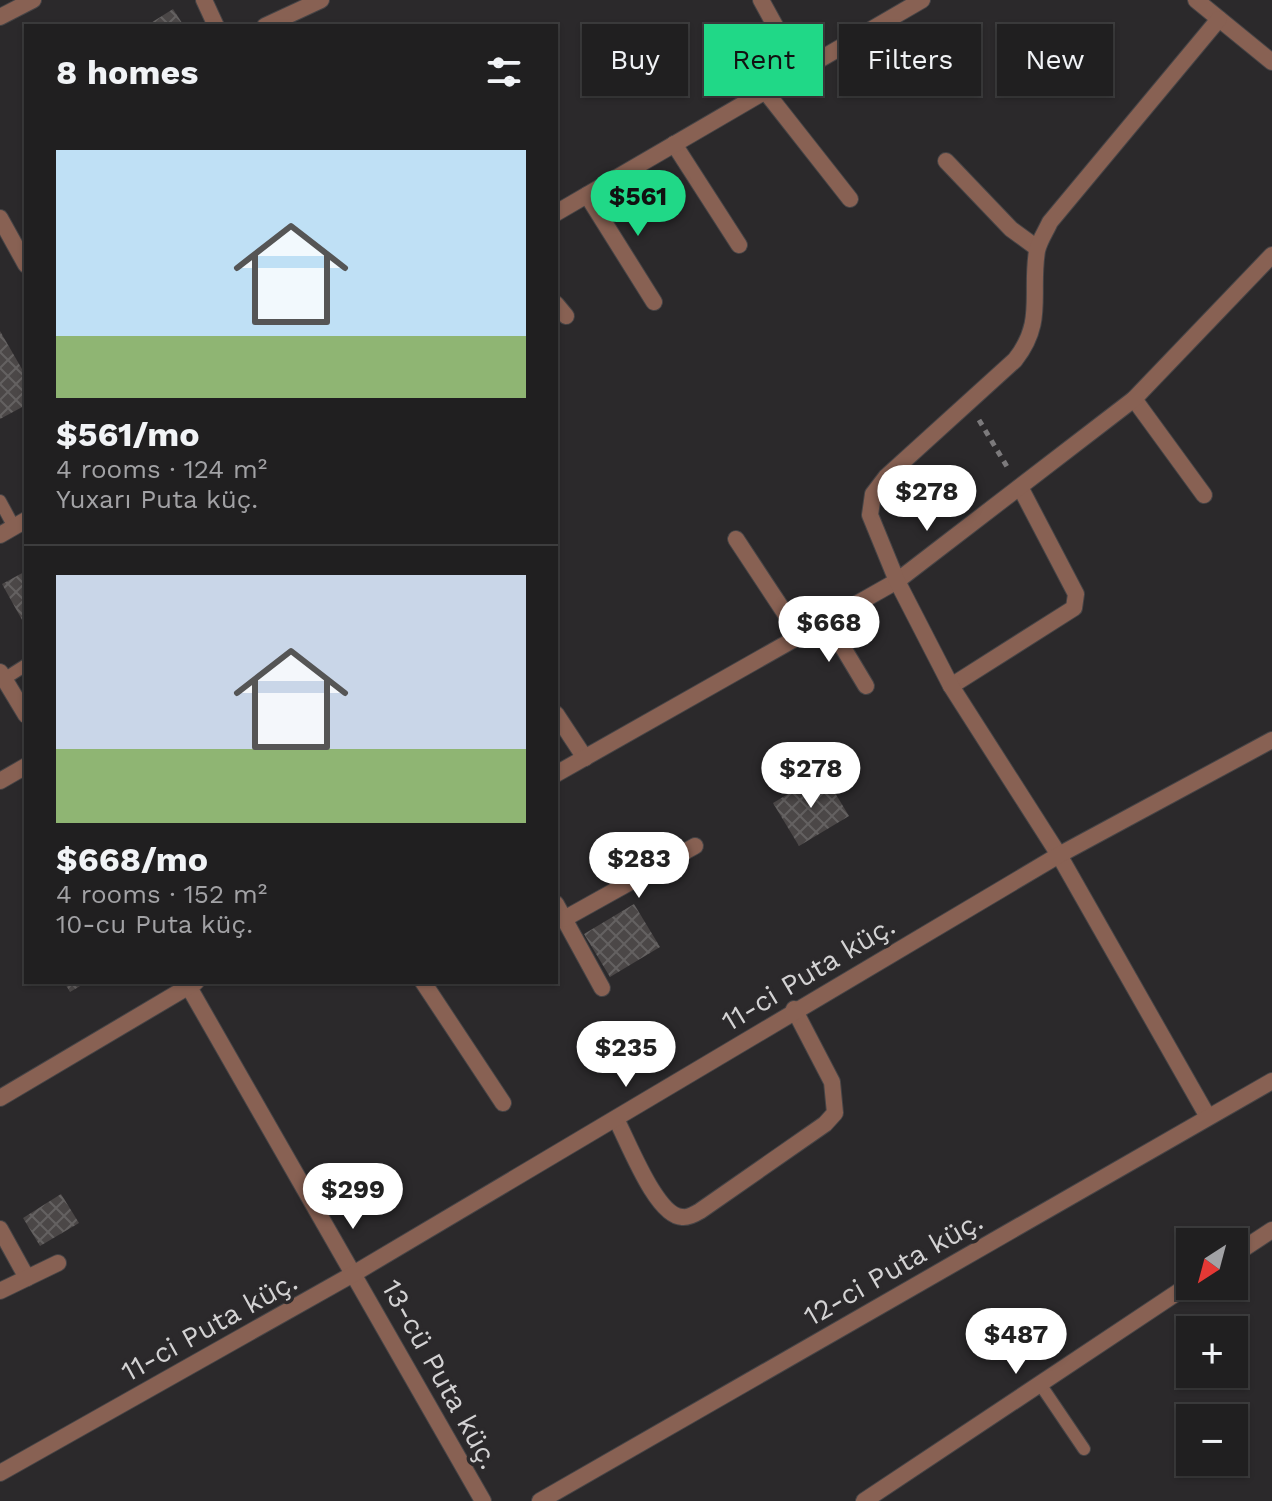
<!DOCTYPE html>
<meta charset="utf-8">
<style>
:root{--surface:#201f20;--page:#2d2c2d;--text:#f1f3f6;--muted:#a2a2a5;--line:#3d3d3e;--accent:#20d887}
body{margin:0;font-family:"Work Sans",sans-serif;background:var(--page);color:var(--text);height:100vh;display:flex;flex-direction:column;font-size:30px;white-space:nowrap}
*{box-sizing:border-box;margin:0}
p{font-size:26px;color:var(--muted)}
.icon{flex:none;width:44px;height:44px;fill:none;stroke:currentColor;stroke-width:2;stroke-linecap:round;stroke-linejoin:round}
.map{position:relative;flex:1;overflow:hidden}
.side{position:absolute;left:24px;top:24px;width:534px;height:960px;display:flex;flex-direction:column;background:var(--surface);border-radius:0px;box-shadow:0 2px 6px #0004,0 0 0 2px var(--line)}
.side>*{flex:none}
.banner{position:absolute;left:582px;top:24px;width:570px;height:72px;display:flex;gap:16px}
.needle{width:52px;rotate:216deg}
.buttons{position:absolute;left:1176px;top:1228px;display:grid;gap:16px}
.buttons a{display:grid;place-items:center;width:72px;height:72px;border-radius:0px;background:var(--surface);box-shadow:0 2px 6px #0004,0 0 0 2px var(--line);font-size:40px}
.price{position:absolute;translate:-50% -68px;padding:0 18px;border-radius:28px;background:#fff;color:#222;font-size:26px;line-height:52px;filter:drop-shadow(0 2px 4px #0008)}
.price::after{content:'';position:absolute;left:50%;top:48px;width:24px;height:18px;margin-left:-12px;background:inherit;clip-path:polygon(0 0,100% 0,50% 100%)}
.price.selected{background:var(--accent);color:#111}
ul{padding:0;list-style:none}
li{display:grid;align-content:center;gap:16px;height:424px;padding:0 32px}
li+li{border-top:2px solid var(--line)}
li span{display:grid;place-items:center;height:248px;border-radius:0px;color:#555}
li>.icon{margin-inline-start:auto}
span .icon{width:144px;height:144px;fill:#fffc;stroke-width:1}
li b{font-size:34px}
h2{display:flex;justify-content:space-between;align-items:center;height:96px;padding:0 32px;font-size:34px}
.chip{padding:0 28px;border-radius:0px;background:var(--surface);box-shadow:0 2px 6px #0004,0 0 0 2px var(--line);font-size:28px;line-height:72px}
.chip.selected{background:var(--accent);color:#111}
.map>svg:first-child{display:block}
</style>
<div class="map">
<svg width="1272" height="1501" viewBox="0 0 1272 1501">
<defs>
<pattern id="building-cross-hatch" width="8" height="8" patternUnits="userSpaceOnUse" patternTransform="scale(2)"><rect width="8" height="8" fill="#4b4747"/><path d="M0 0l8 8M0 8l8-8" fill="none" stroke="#646161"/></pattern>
</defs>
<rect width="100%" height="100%" fill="#2b292b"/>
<g fill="url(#building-cross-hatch)">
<path d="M 173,9 L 184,26 L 146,26 Z"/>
<path d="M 0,331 L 26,376 L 26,405 L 0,419 Z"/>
<path d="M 26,571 L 26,627 L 2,584 Z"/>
<path d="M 823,773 L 849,816 L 799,846 L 773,803 Z"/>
<path d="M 634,904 L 660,947 L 610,977 L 584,934 Z"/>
<path d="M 64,982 L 87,982 L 70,992 Z"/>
<path d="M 61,1194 L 79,1223 L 40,1246 L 23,1218 Z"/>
</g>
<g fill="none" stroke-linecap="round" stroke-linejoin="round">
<defs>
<g id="lane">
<path d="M 0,501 L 14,527"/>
<path d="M 4,679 L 26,665"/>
<path d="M 1040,1384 L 1084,1449"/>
</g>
<g id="street">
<path d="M 204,0 L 216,26"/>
<path d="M 761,0 L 800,71"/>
<path d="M 1196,0 L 1272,62"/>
<path d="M 0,17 L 33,0"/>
<path d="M 265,26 L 321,0"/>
<path d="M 765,91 L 850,199"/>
<path d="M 674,144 L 739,245"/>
<path d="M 946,161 L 1011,229 L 1037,248"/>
<path d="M 587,195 L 654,302"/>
<path d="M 556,213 L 922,0"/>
<path d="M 0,218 L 26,265"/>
<path d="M 556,304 L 566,316"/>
<path d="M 1134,399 L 1204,495"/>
<path d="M 0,535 L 26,520"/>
<path d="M 736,539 L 800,636"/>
<path d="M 827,621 L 866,686"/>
<path d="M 0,672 L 26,715"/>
<path d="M 951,686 L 1074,608 L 1076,594 L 1020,487"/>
<path d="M 556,714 L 585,758"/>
<path d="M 556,774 L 897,581 L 1134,399 L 1272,255"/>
<path d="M 0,781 L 26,766"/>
<path d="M 556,904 L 602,988"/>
<path d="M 564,919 L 695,846"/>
<path d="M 186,982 L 483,1501"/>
<path d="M 423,982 L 503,1103"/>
<path d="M 0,1098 L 196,982"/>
<path d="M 1208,1117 L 1059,855 L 951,686 L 897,581 L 870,515 L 873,494 L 886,477 L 1015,360 C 1045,322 1030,295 1037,251 C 1039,241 1046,231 1050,222 L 1219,19"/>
<path d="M 616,1119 C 628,1141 656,1216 682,1217 C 688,1218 695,1214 700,1211 L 825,1124 L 835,1113 L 832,1082 L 794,1009"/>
<path d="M 0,1229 L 27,1278"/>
<path d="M 1234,1255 L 1272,1230"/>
<path d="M 0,1291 L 58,1263"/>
<path d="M 0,1473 L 355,1273 L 1059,855 L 1272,740"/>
<path d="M 540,1501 L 1272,1081"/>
<path d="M 864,1501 L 1190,1284"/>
</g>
</defs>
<use href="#lane" stroke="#464446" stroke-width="14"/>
<use href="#street" stroke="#464446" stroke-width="18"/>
<path stroke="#7c7a7c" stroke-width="5" stroke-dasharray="6 6" stroke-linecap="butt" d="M 979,420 L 1009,470"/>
<use href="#lane" stroke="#886153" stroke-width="12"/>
<use href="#street" stroke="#886153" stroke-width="16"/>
</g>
<g text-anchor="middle" stroke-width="7" stroke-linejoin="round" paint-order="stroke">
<g font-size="28" fill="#d3d2d3" stroke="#2b292b">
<text transform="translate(808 973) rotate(-31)" y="10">11-ci Puta küç.</text>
<text transform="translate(893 1268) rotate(-30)" y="10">12-ci Puta küç.</text>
<text transform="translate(209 1326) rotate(-29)" y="10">11-ci Puta küç.</text>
<text transform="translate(441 1374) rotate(61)" y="10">13-cü Puta küç.</text>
</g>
</g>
</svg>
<div class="buttons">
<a><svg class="needle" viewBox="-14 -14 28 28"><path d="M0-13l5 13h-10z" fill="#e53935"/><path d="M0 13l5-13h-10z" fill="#a2a2a5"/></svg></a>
<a>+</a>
<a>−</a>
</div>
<b class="price selected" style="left:638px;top:238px">$561</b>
<b class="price" style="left:927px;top:533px">$278</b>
<b class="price" style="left:829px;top:664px">$668</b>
<b class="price" style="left:811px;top:810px">$278</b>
<b class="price" style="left:639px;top:900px">$283</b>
<b class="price" style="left:626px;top:1089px">$235</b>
<b class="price" style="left:353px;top:1231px">$299</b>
<b class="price" style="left:1016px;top:1376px">$487</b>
<div class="banner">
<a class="chip">Buy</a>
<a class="chip selected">Rent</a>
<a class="chip">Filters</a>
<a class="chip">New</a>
</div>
<section class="side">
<h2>8 homes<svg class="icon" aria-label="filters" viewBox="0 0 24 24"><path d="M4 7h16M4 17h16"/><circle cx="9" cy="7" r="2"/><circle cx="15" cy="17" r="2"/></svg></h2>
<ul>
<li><span style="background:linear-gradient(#bfe0f5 75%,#8fb573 0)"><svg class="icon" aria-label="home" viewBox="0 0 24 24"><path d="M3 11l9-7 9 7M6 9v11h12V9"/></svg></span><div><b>$561/mo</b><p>4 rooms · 124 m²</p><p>Yuxarı Puta küç.</p></div></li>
<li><span style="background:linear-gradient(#c9d6e8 70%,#8fb573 0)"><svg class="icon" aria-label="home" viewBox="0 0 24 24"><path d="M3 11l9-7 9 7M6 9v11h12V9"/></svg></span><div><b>$668/mo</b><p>4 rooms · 152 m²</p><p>10-cu Puta küç.</p></div></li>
</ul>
</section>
</div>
